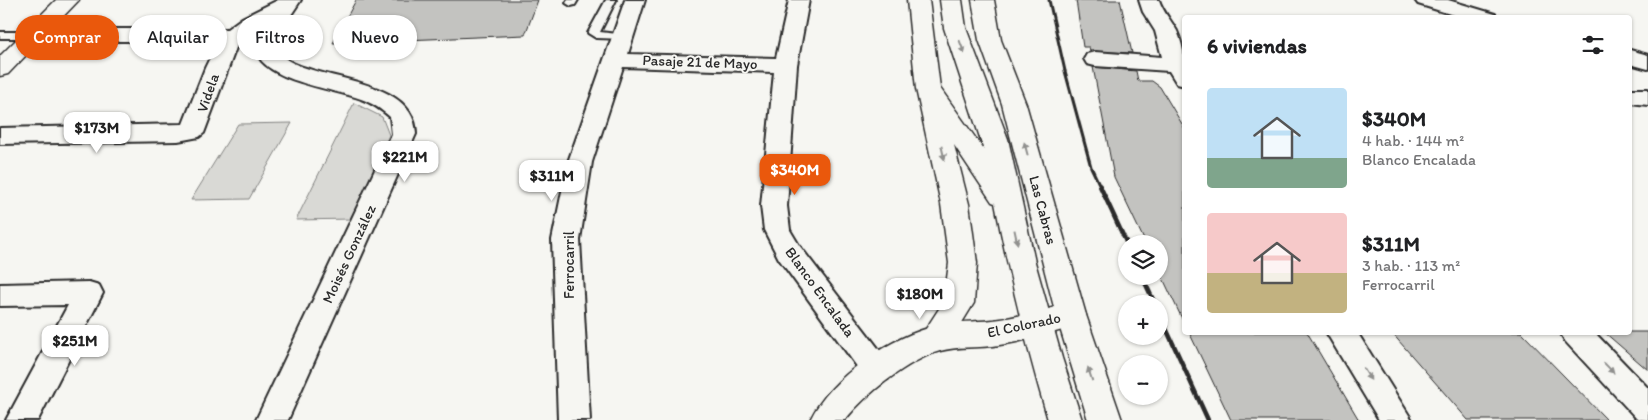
<!DOCTYPE html>
<html lang="es">
<meta charset="utf-8">
<style>
:root{--surface:#fff;--page:#f2f2f2;--text:#202124;--muted:#757577;--accent:#ea580c}
body{margin:0;font-family:Itim,sans-serif;background:var(--page);color:var(--text);height:100vh;display:flex;flex-direction:column;font-size:19px;white-space:nowrap}
*{box-sizing:border-box;margin:0}
p{font-size:16px;color:var(--muted)}
.icon{flex:none;width:28px;height:28px;fill:none;stroke:currentColor;stroke-width:2;stroke-linecap:round;stroke-linejoin:round}
.map{position:relative;flex:1;overflow:hidden}
.side{position:absolute;left:1182px;top:15px;width:450px;height:320px;display:flex;flex-direction:column;background:var(--surface);border-radius:5px;box-shadow:0 1px 4px #0004}
.side>*{flex:none}
.top-card{position:absolute;left:15px;top:15px;width:475px;height:45px;display:flex;gap:10px}
.buttons{position:absolute;left:1118px;top:235px;display:grid;gap:10px}
.buttons a{display:grid;place-items:center;width:50px;height:50px;border-radius:50%;background:var(--surface);box-shadow:0 1px 4px #0004;font-size:25px}
.price{position:absolute;translate:-50% -42px;padding:0 11px;border-radius:10px;background:#fff;color:#222;font-size:16px;line-height:32px;filter:drop-shadow(0 1px 2px #0008)}
.price::after{content:'';position:absolute;left:50%;top:30px;width:15px;height:11px;margin-left:-8px;background:inherit;clip-path:polygon(0 0,100% 0,50% 100%)}
.price.active{background:var(--accent);color:#fff}
ul{padding:0;list-style:none}
li{display:flex;align-items:center;gap:15px;height:125px;padding:0 25px}
li span{display:grid;place-items:center;flex:none;width:140px;height:100px;border-radius:5px;color:#555}
li>.icon{margin-inline-start:auto}
span .icon{width:60px;height:60px;fill:#fffc;stroke-width:1}
li b{font-size:21px}
h2{display:flex;justify-content:space-between;align-items:center;height:60px;padding:0 25px;font-size:21px}
.pill{padding:0 18px;border-radius:22px;background:var(--surface);box-shadow:0 1px 4px #0004;font-size:18px;line-height:45px}
.pill.active{background:var(--accent);color:#fff}
.map>svg:first-child{display:block}
</style>
<div class="map">
<svg width="1648" height="420" viewBox="0 0 1648 420">
<rect width="100%" height="100%" fill="#f6f6f2"/>
<filter id="ink" filterUnits="userSpaceOnUse"><feTurbulence type="fractalNoise" baseFrequency=".02" numOctaves="2"/><feDisplacementMap in="SourceGraphic" scale="10" xChannelSelector="R" yChannelSelector="G"/><feConvolveMatrix kernelMatrix="1 2 1 2 8 2 1 2 1" color-interpolation-filters="sRGB"/></filter>
<g filter="url(#ink)">
<g fill="#d9d9d5" stroke="#828280">
<path d="M 354,103 L 382,117 L 389,135 L 352,219 L 296,220 Z"/>
<path d="M 292,123 L 249,199 L 191,200 L 238,124 Z"/>
</g>
<g fill="#c3c3c0" stroke="#2b2b2b">
<path d="M 356,0 L 538,0 L 525,35 L 333,43 Z"/>
<path d="M 1076,0 L 1120,0 L 1132,53 L 1090,51 L 1089,47 L 1083,47 Z"/>
<path d="M 1093,67 L 1136,71 L 1138,81 L 1152,81 L 1160,87 L 1185,129 L 1185,325 L 1159,270 L 1159,244 L 1146,244 L 1114,177 Z"/>
<path d="M 1189,332 L 1307,332 L 1359,420 L 1231,420 Z"/>
<path d="M 1391,332 L 1521,332 L 1607,420 L 1468,420 Z"/>
<path d="M 1604,332 L 1648,332 L 1648,370 Z"/>
</g>
<g fill="none" stroke-linecap="round" stroke-linejoin="round">
<defs>
<g id="service">
<path d="M 568,0 L 578,0 L 575,5 L 571,6 L 566,3 Z"/>
<path d="M 606,0 L 616,0 L 600,32 L 626,35 L 628,37 L 626,39 L 596,38 L 588,33 Z"/>
<path d="M 0,32 L 33,32 L 39,35 L 33,38 L 0,38 Z"/>
</g>
<g id="minor">
<path d="M 278,0 L 301,0 L 277,36 C 263,87 415,63 416,134 L 288,420 L 256,420 L 392,134 L 390,117 C 381,109 372,103 361,99 C 328,86 227,78 263,23 L 244,36 L 237,45 L 204,133 L 199,137 L 178,141 L 0,144 L 0,128 L 183,124 L 205,68 L 218,41 L 33,41 L 25,40 L 22,35 L 25,30 L 33,29 L 227,29 L 242,18 Z"/>
<path d="M 625,0 L 645,0 L 628,54 L 776,58 L 789,0 L 809,0 L 797,65 L 787,206 L 790,230 L 799,245 L 888,361 L 892,370 L 888,379 L 877,383 L 866,379 L 779,259 L 764,230 L 761,206 L 774,72 L 623,67 L 592,162 L 580,240 L 590,420 L 558,420 L 552,240 L 568,162 Z"/>
<path d="M 1139,0 L 1159,0 C 1163,12 1171,20 1177,31 C 1185,49 1185,67 1185,86 L 1177,84 L 1169,71 L 1095,66 L 1087,64 L 1084,59 L 1087,54 L 1095,52 L 1162,57 L 1155,31 L 1143,12 Z"/>
<path d="M 1415,0 L 1448,0 L 1495,14 L 1498,18 L 1463,18 L 1418,4 Z"/>
<path d="M 1630,50 L 1648,55 L 1648,69 L 1630,64 Z"/>
<path d="M 1630,89 L 1648,89 L 1648,105 L 1630,103 Z"/>
<path d="M 89,282 L 99,285 L 103,293 L 38,420 L 6,420 L 68,305 L 0,306 L 0,284 Z"/>
<path d="M 1326,332 L 1357,332 L 1412,420 L 1379,420 Z"/>
<path d="M 1560,332 L 1594,332 L 1648,388 L 1648,420 L 1637,419 L 1565,341 Z"/>
</g>
<path id="tertiary" d="M 1071,303 L 1082,306 L 1086,315 L 1082,324 C 1053,333 1023,342 993,346 C 976,348 957,346 940,351 C 908,360 866,394 845,420 L 810,420 C 831,376 892,336 939,325 C 957,321 975,322 993,320 C 1019,317 1045,310 1071,303 Z"/>
<path id="secondary" d="M 56,0 L 79,0 L 8,74 L 0,76 L 0,56 Z"/>
<g id="primary">
<path d="M 907,0 L 929,0 L 940,88 L 984,150 L 944,28 L 940,0 L 962,0 L 966,28 L 1008,139 L 1035,262 L 1062,358 L 1082,420 L 1048,420 C 1027,348 1009,276 995,203 L 992,202 L 954,145 L 969,204 L 977,263 L 974,303 L 947,347 L 936,351 L 925,347 L 920,338 L 944,301 L 949,263 L 941,204 L 916,89 Z"/>
<path d="M 972,0 L 994,0 L 1001,40 L 1026,104 L 1086,315 L 1122,420 L 1088,420 L 1056,315 L 1002,104 L 979,40 Z"/>
</g>
</defs>
<use href="#service" stroke="#2b2b2b" stroke-width="4"/>
<use href="#minor" stroke="#2b2b2b" stroke-width="4"/>
<use href="#tertiary" stroke="#2b2b2b" stroke-width="3"/>
<use href="#secondary" stroke="#2b2b2b" stroke-width="3"/>
<use href="#primary" stroke="#2b2b2b" stroke-width="3"/>
<use href="#service" fill="#f6f6f2" fill-rule="evenodd"/>
<use href="#minor" fill="#f6f6f2" fill-rule="evenodd"/>
<use href="#tertiary" fill="#f6f6f2" fill-rule="evenodd"/>
<use href="#secondary" fill="#f6f6f2" fill-rule="evenodd"/>
<use href="#primary" fill="#f6f6f2" fill-rule="evenodd"/>
<path stroke="#2b2b2b" stroke-width="3" d="M 1049,0 L 1065,71 L 1091,167 L 1101,188"/>
<g stroke="#2b2b2b" stroke-width="4.5">
<path d="M 1100,186 L 1127,244"/>
<path d="M 1142,276 L 1155,304"/>
<path d="M 1159,313 L 1208,420"/>
</g>
</g>
<defs><path id="oneway-solid" d="M-6-.8H1V-3.2L6.5 0L1 3.2V.8H-6Z" transform="scale(1.25)"/></defs>
<g fill="#90908e">
<use href="#oneway-solid" transform="translate(962 47) rotate(69)"/>
<use href="#oneway-solid" transform="translate(1026 149) rotate(-105)"/>
<use href="#oneway-solid" transform="translate(943 153) rotate(77)"/>
<use href="#oneway-solid" transform="translate(1016 237) rotate(78)"/>
<use href="#oneway-solid" transform="translate(1609 368) rotate(46)"/>
<use href="#oneway-solid" transform="translate(1090 374) rotate(-108)"/>
<use href="#oneway-solid" transform="translate(1367 374) rotate(58)"/>
</g>
</g>
<g text-anchor="middle" stroke-width="4" stroke-linejoin="round" paint-order="stroke">
<g font-size="15" fill="#2b2b2b" stroke="#f6f6f2">
<text transform="translate(700 62) rotate(2)" y="5">Pasaje 21 de Mayo</text>
<text transform="translate(208 93) rotate(-71)" y="5">Videla</text>
<text transform="translate(1043 210) rotate(75)" y="5">Las Cabras</text>
<text transform="translate(349 254) rotate(-65)" y="5">Moisés González</text>
<text transform="translate(569 265) rotate(-90)" y="5">Ferrocarril</text>
<text transform="translate(820 292) rotate(54)" y="5">Blanco Encalada</text>
<text transform="translate(1024 325) rotate(-12)" y="5">El Colorado</text>
</g>
</g>
</svg>
<div class="buttons">
<a><svg class="icon" aria-label="layers" viewBox="0 0 24 24"><path d="M12 4l9 5-9 5-9-5zM3 14l9 5 9-5"/></svg></a>
<a>+</a>
<a>−</a>
</div>
<b class="price" style="left:97px;top:154px">$173M</b>
<b class="price" style="left:405px;top:183px">$221M</b>
<b class="price active" style="left:795px;top:196px">$340M</b>
<b class="price" style="left:552px;top:202px">$311M</b>
<b class="price" style="left:920px;top:320px">$180M</b>
<b class="price" style="left:75px;top:367px">$251M</b>
<div class="top-card">
<a class="pill active">Comprar</a>
<a class="pill">Alquilar</a>
<a class="pill">Filtros</a>
<a class="pill">Nuevo</a>
</div>
<section class="side">
<h2>6 viviendas<svg class="icon" aria-label="filters" viewBox="0 0 24 24"><path d="M4 7h16M4 17h16"/><circle cx="9" cy="7" r="2"/><circle cx="15" cy="17" r="2"/></svg></h2>
<ul>
<li><span style="background:linear-gradient(#bfe0f5 70%,#7fa58c 0)"><svg class="icon" aria-label="home" viewBox="0 0 24 24"><path d="M3 11l9-7 9 7M6 9v11h12V9"/></svg></span><div><b>$340M</b><p>4 hab. · 144 m²</p><p>Blanco Encalada</p></div></li>
<li><span style="background:linear-gradient(#f6c9c9 60%,#c2b280 0)"><svg class="icon" aria-label="home" viewBox="0 0 24 24"><path d="M3 11l9-7 9 7M6 9v11h12V9"/></svg></span><div><b>$311M</b><p>3 hab. · 113 m²</p><p>Ferrocarril</p></div></li>
</ul>
</section>
</div>
